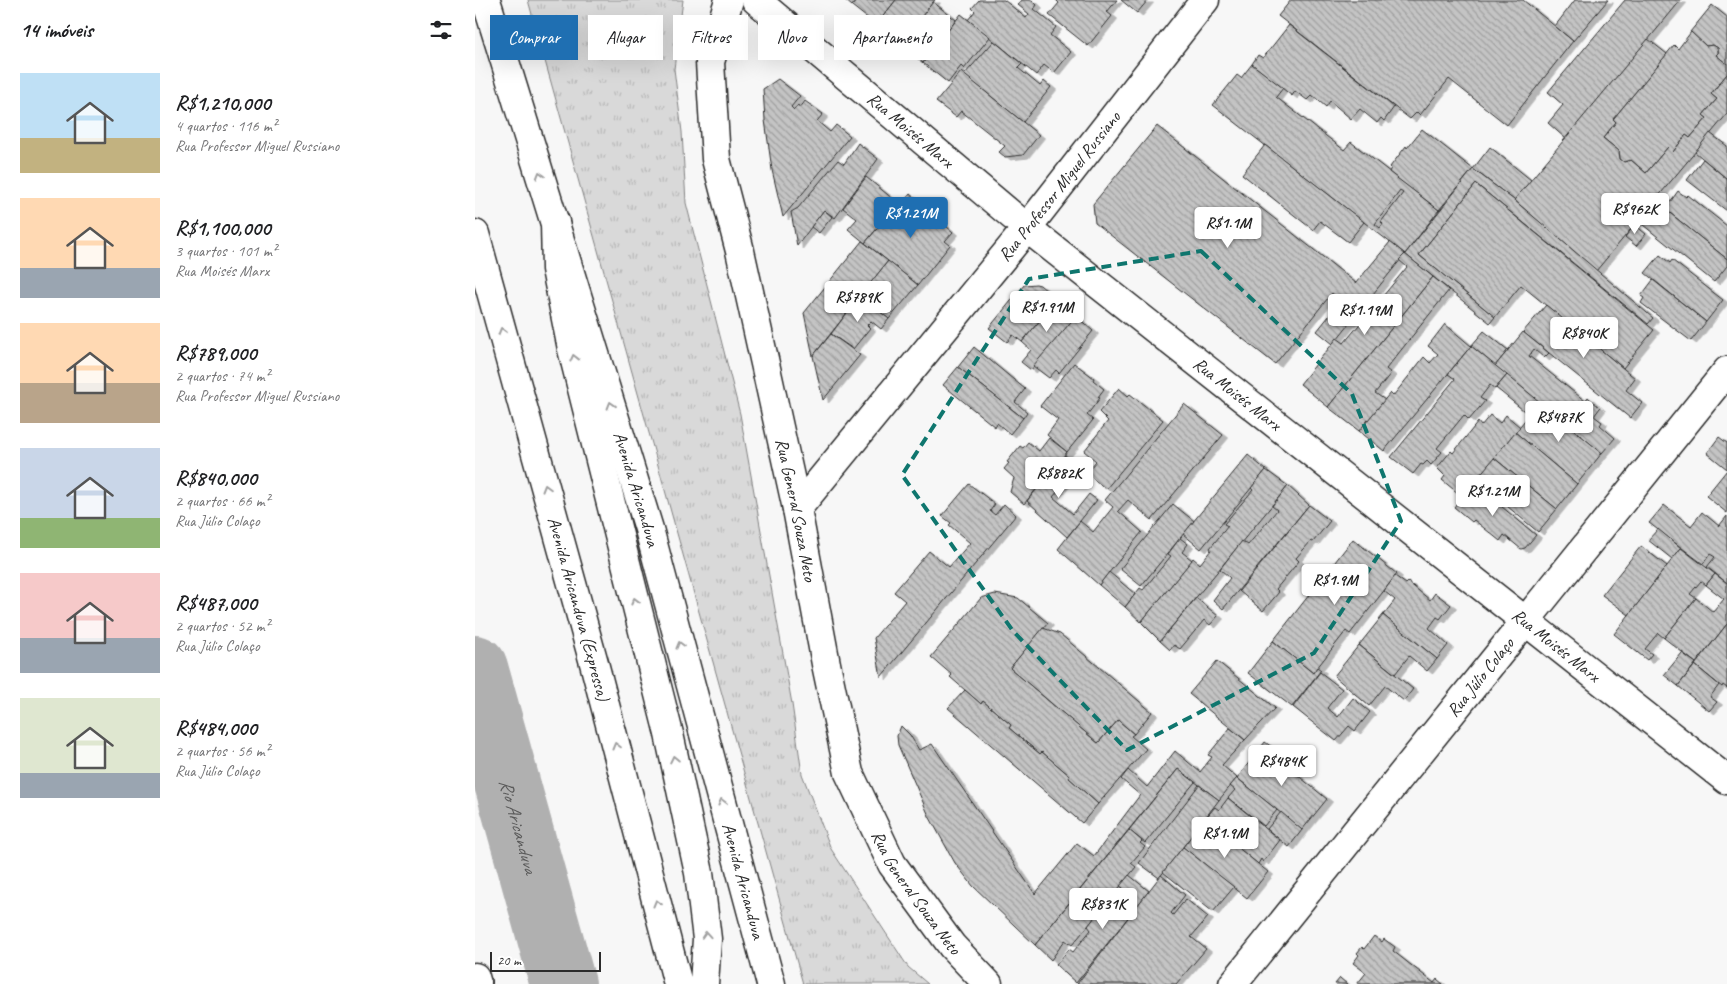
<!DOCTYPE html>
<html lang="pt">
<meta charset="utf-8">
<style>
:root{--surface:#fff;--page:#f6f6f6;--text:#202124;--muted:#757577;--accent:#1f6fb2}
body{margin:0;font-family:Caveat,sans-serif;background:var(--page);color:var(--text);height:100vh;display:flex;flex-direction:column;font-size:19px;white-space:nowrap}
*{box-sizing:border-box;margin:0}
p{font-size:16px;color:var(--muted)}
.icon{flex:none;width:28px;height:28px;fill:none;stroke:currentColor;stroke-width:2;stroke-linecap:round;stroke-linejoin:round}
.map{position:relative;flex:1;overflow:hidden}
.drawer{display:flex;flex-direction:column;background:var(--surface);width:475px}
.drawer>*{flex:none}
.top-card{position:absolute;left:15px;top:15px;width:475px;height:45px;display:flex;gap:10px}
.scale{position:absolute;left:15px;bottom:12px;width:111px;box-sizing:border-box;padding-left:5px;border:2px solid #2b2b2b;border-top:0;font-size:14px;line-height:18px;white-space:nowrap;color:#2b2b2b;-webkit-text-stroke:4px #fff;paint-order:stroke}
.price{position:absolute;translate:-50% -42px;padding:0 11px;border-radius:5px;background:#fff;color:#222;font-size:16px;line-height:32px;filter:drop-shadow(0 1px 2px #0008)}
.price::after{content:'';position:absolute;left:50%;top:30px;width:15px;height:11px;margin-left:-8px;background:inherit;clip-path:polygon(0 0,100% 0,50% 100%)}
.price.current{background:var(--accent);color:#fff}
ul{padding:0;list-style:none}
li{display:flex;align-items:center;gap:15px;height:125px;padding:0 20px}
li span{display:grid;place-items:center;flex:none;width:140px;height:100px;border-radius:0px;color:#555}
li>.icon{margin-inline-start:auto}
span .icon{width:60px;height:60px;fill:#fffc;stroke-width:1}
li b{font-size:21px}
h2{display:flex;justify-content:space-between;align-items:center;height:60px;padding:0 20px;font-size:21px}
.tag{padding:0 18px;border-radius:0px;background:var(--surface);box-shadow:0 5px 20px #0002;font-size:18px;line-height:45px}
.tag.current{background:var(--accent);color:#fff}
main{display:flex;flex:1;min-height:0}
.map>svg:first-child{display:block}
</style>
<main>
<section class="drawer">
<h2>14 imóveis<svg class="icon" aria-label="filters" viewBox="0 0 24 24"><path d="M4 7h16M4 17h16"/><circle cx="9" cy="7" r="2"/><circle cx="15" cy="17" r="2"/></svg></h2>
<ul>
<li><span style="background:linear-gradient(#bfe0f5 65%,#c2b280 0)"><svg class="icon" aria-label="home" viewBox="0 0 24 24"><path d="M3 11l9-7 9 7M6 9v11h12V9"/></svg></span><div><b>R$1,210,000</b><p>4 quartos · 116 m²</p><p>Rua Professor Miguel Russiano</p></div></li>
<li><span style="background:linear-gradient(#ffd9b3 70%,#9aa5b1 0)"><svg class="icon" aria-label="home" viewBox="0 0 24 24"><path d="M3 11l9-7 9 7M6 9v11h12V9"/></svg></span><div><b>R$1,100,000</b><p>3 quartos · 101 m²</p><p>Rua Moisés Marx</p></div></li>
<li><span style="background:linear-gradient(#ffd9b3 60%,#b9a48a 0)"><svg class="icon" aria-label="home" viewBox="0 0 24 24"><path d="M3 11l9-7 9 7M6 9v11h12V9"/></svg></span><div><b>R$789,000</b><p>2 quartos · 74 m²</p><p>Rua Professor Miguel Russiano</p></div></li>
<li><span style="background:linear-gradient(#c9d6e8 70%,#8fb573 0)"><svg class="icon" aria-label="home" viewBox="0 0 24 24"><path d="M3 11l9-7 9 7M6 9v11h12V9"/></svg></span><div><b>R$840,000</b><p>2 quartos · 66 m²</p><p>Rua Júlio Colaço</p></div></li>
<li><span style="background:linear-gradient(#f6c9c9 65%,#9aa5b1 0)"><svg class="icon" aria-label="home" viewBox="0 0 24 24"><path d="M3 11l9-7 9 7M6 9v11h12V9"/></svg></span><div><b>R$487,000</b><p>2 quartos · 52 m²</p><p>Rua Júlio Colaço</p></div></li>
<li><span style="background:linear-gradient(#dfe7d0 75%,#9aa5b1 0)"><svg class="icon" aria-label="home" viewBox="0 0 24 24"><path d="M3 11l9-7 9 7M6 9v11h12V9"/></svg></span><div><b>R$484,000</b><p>2 quartos · 56 m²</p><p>Rua Júlio Colaço</p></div></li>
</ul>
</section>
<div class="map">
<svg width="1252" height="984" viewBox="0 0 1252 984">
<defs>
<pattern id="park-tufts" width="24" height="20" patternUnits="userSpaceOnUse" patternTransform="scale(1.25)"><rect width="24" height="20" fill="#d9d9d9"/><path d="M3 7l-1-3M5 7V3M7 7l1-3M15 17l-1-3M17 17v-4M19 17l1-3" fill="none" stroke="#bababa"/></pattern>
<pattern id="building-back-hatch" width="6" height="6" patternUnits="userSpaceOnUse" patternTransform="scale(1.25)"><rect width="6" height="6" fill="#c4c4c4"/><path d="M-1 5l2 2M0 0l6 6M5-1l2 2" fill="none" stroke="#9f9f9f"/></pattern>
<filter id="shadow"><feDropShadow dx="5.5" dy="3" stdDeviation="0" flood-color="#0004"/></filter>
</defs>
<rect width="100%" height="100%" fill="#f7f7f7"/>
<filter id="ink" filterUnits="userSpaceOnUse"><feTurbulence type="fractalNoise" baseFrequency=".02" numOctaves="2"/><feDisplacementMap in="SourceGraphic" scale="10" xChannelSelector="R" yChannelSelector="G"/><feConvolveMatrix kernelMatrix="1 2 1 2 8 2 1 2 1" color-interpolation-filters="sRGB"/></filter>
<g filter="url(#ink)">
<path fill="url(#park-tufts)" stroke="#828282" d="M 53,0 L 208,0 L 199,69 L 207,132 L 211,203 L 265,414 L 317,704 L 327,774 L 356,849 L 433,967 L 453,984 L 328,984 Z"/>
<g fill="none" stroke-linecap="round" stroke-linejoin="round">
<path stroke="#b0b0b0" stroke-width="66" id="s1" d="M 0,668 L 88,984"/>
</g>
<g fill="url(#building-back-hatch)" stroke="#2b2b2b" fill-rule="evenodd" filter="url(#shadow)">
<path d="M 370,0 L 382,0 L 377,6 Z"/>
<path d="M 382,0 L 421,0 L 401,25 L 377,6 Z"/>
<path d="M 421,0 L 460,0 L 425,44 L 401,25 Z"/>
<path d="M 504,0 L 529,0 L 551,18 L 554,14 L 543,5 L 547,0 L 557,0 L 562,5 L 559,9 L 581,27 L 575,35 L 596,52 L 579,73 L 569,65 L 561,75 L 493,20 L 500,11 L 497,8 Z"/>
<path d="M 581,0 L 642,0 L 632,12 L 637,16 L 613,46 L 574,15 L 584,3 Z"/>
<path d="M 646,0 L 673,0 L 662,13 Z"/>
<path d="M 816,0 L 1048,0 L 1098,41 L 1032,125 L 974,79 L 945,115 L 942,112 L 935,119 L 803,16 Z"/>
<path d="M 1100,0 L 1133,0 L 1098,41 L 1080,26 Z"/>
<path d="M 1150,0 L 1206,0 L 1091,139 L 1073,123 L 1088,105 L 1073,92 Z"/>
<path d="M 458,2 L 481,20 L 448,63 L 425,44 Z"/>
<path d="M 1237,5 L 1252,17 L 1252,64 L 1241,55 L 1243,53 L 1243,48 L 1238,45 L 1231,46 L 1215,32 Z"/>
<path d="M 486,14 L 515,37 L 489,69 L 486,66 L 473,83 L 448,63 Z"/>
<path d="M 814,25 L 919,107 L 909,121 L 906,118 L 902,123 L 885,109 L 876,119 L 855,101 L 851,107 L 837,95 L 832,100 L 820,91 L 817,96 L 777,64 L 783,55 L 788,58 Z"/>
<path d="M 1216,32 L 1231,46 L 1238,45 L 1243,48 L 1243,53 L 1241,55 L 1252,64 L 1252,74 L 1236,94 L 1242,99 L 1228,115 L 1232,118 L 1215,138 L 1211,135 L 1198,152 L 1193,147 L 1171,173 L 1156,160 L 1149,162 L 1145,159 L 1144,151 L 1128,138 L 1141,122 L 1138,119 L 1199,45 L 1203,49 Z"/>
<path d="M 1173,39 L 1192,54 L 1138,119 L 1141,122 L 1128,138 L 1144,151 L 1145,159 L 1149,162 L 1156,160 L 1171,173 L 1193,147 L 1198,152 L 1211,135 L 1215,138 L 1232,118 L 1228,115 L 1242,99 L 1236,94 L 1252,74 L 1252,114 L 1121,271 L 1039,200 Z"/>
<path d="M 519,41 L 547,64 L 543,68 L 565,86 L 569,81 L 576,87 L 548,122 L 489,75 Z"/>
<path d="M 777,64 L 808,88 L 801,97 L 869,150 L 876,142 L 964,210 L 930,254 L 738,105 L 762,75 L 766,78 ZM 925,191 L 928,193 L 906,222 L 908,224 L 905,228 L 900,224 Z"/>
<path d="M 486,72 L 564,135 L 548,155 L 530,157 L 524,152 L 530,146 L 486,111 L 481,117 L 461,102 Z"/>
<path d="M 303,79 L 325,96 L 316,107 L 319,110 L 323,105 L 325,108 L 330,101 L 348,114 L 342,121 L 355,132 L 361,125 L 375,136 L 308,217 L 297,170 L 290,120 L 288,89 Z"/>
<path d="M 682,126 L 881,283 L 915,242 L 930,254 L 858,344 L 842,331 L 866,301 L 857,293 L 800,364 L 620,223 L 618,204 Z"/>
<path d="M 947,129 L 998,169 L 964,210 L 914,172 L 916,168 L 915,167 L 931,146 L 932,148 Z"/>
<path d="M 1235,133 L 1252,146 L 1252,179 L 1220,152 Z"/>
<path d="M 383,143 L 403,159 L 360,218 L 349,210 L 322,246 L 316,212 L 323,208 L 363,160 L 369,164 Z"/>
<path d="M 790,145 L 889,222 L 873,242 L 845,221 L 838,230 L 767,174 Z"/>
<path d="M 1015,147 L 1056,180 L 1039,200 L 998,169 Z"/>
<path d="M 1228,159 L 1252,179 L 1252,211 L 1212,180 Z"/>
<path d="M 998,169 L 1039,200 L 1178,318 L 1173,324 L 1001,184 L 944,255 L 1020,317 L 1015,323 L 930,254 Z"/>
<path d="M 391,177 L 423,203 L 390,243 L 373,229 L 382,219 L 368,208 Z"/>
<path d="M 1001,184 L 1179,330 L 1148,368 L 1046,285 L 1020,317 L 944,255 Z"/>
<path d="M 1203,191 L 1211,197 L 1213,195 L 1252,226 L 1252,259 L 1190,209 Z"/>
<path d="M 435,194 L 467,220 L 466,222 L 478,232 L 470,241 L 475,245 L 443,285 L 390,243 L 418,210 L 420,212 Z"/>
<path d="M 1180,201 L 1252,259 L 1252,266 L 1239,282 L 1163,221 Z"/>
<path d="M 349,210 L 357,217 L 344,233 L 336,227 Z"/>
<path d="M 1160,225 L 1171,234 L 1161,246 L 1150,237 Z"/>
<path d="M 387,241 L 413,261 L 338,356 L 329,313 Z"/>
<path d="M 930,254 L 958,277 L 853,407 L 825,384 L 862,338 L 869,343 L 932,267 L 924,260 Z"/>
<path d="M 1185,255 L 1195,263 L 1197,260 L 1248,300 L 1231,322 L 1170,273 Z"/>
<path d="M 413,261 L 443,285 L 414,319 L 385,296 Z"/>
<path d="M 958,277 L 974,290 L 911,369 L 916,373 L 900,393 L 910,400 L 884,431 L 853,407 Z"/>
<path d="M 1178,280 L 1231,322 L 1216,341 L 1166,303 L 1169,298 L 1166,296 Z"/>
<path d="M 561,284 L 565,285 L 582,300 L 547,342 L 538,335 L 532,342 L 514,328 L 549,285 Z"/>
<path d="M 385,296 L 414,319 L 406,329 L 396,321 L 392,325 L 395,328 L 378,349 L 356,334 Z"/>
<path d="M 582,300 L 601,316 L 556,370 L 546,362 L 556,350 L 547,342 Z"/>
<path d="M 1071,305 L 1160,378 L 1151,390 L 1167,403 L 1155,418 L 1048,332 Z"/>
<path d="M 601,316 L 618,331 L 584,373 L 581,370 L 574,378 L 558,366 Z"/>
<path d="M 970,324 L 996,346 L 909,451 L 884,431 L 915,393 L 918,396 L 949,357 L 955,363 L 963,354 L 953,346 Z"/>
<path d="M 1009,331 L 1033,350 L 1020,366 L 996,346 Z"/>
<path d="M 1048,332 L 1074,353 L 1069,358 L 1059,349 L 1054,356 L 1110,401 L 1113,397 L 1125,408 L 1119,416 L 1127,422 L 1125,425 L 1140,438 L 1127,453 L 1020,366 Z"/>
<path d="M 356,334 L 385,355 L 348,400 L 338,356 Z"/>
<path d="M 996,346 L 1032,375 L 1020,389 L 1015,385 L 1005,398 L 1010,401 L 994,420 L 989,415 L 962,448 L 967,452 L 956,465 L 952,461 L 948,465 L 946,464 L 938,474 L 916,457 L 980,379 L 973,374 Z"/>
<path d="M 499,347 L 550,389 L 540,402 L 552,412 L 548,418 L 483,367 Z"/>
<path d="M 599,363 L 619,378 L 618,380 L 629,389 L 623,397 L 625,398 L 612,415 L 618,420 L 592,452 L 572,435 L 583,420 L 565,406 Z"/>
<path d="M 483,367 L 548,418 L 535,434 L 522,423 L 520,427 L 468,385 Z"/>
<path d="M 1032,375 L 1065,402 L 1054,415 L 1021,388 Z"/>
<path d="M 644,388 L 653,396 L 655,394 L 688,420 L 631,489 L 611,473 L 621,461 L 609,451 L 633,421 L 624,412 Z"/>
<path d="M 1065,402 L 1127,453 L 1102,484 L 1040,432 Z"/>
<path d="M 709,404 L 748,435 L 677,520 L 653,500 L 643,511 L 667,532 L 624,585 L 583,549 L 605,521 L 618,532 L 638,507 L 630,500 Z"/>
<path d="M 1015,415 L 1025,423 L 1031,415 L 1045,427 L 991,493 L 987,490 L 984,494 L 967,480 L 970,476 L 962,468 L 976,451 L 978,453 L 1003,422 L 1006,426 Z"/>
<path d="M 1040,432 L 1102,484 L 1082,509 L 1019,458 Z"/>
<path d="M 1244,437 L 1252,443 L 1252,469 L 1232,453 Z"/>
<path d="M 574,438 L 592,452 L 549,504 L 535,492 L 539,478 L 529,469 L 534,463 L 532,462 L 545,446 L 548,448 L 553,442 L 564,451 Z"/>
<path d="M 590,455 L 604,466 L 578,497 L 598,514 L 614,494 L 622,500 L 592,537 L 552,501 Z"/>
<path d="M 773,455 L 791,470 L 726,549 L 708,534 Z"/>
<path d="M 1019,458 L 1082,509 L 1063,532 L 1014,491 L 1012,494 L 998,483 Z"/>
<path d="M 791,470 L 813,486 L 685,641 L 666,622 L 718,558 L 725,564 L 736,550 L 735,548 L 753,526 L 749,524 L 778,490 L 776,488 Z"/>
<path d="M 1252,470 L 1252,513 L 1231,496 Z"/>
<path d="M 998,483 L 1061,535 L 1050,548 L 1046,549 L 1029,535 L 1025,541 L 999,520 L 997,522 L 979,507 Z"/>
<path d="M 494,484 L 520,504 L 515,511 L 520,515 L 529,504 L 541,515 L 406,677 L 399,638 L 430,601 L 419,592 L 454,551 L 474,567 L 495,543 L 474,525 L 476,523 L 467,516 Z"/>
<path d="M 813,486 L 834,505 L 748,609 L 738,600 L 755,578 L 745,569 L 767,541 L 773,545 L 802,510 L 797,506 Z"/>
<path d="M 698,504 L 719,521 L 666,586 L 645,569 Z"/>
<path d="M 834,505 L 855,521 L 838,542 L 836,541 L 821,558 L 824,561 L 801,589 L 804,592 L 788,611 L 764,591 Z"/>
<path d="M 1189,505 L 1216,526 L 1227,512 L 1244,526 L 1252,516 L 1252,583 L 1232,567 L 1240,557 L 1235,554 L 1228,564 L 1174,523 Z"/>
<path d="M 1183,529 L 1206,548 L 1197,559 L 1173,540 Z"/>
<path d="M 705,538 L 713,544 L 707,552 L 717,560 L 666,622 L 650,607 L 665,588 L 668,590 L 696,556 L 693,554 Z"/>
<path d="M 878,539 L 922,574 L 875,634 L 871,631 L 838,673 L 798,641 Z"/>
<path d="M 1166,546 L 1192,566 L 1154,615 L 1127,595 Z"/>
<path d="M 1206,548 L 1240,574 L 1231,585 L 1226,581 L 1215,594 L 1221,598 L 1189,638 L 1183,633 L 1170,649 L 1177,654 L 1172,660 L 1139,634 Z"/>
<path d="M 634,572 L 660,594 L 650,607 L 624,585 Z"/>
<path d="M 1240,574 L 1252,583 L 1252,624 L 1221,663 L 1189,638 L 1221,598 L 1238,612 L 1249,599 L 1231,585 Z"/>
<path d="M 920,576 L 931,584 L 933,582 L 955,600 L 960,593 L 976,605 L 965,619 L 962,617 L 954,628 L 973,645 L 962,659 L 908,615 L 920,600 L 909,591 Z"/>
<path d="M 520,594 L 543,598 L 573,623 L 535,668 L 623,743 L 643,720 L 659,734 L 656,736 L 671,749 L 623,804 L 594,778 L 595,776 L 567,752 L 565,754 L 534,728 L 536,725 L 508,701 L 506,704 L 475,677 L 477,675 L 456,657 L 506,598 Z"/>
<path d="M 721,598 L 743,616 L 735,625 L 729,620 L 705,649 L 699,645 L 695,650 L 685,641 Z"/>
<path d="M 908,615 L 962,659 L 952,671 L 934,656 L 920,674 L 884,645 Z"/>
<path d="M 1252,624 L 1252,688 L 1248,685 L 1247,687 L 1220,665 Z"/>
<path d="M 568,628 L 585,634 L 677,712 L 659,734 L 643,720 L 623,743 L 535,668 Z"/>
<path d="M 798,641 L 838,673 L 842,667 L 846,670 L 817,707 L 773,673 Z"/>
<path d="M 884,645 L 938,689 L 929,701 L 910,686 L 894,706 L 859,676 Z"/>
<path d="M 1207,653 L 1221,663 L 1203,686 L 1189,675 Z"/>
<path d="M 742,661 L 800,708 L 770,740 L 714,694 Z"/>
<path d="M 1220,665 L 1244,685 L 1235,697 L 1242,702 L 1234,711 L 1203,686 Z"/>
<path d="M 845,672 L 867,689 L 852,708 L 863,717 L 878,698 L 895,712 L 880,731 L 874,726 L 861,741 L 818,707 Z"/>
<path d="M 490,690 L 506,704 L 508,701 L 536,725 L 534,728 L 565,754 L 567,752 L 595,776 L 594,778 L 623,804 L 607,823 L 473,708 Z"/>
<path d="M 426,726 L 435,735 L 444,750 L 457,744 L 560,894 L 602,843 L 619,856 L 665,795 L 646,779 L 653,770 L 672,787 L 700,751 L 725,772 L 737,757 L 733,755 L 755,728 L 770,740 L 747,765 L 762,778 L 744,800 L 703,769 L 560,945 L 498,886 L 480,863 L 454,816 L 423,745 L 422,736 Z"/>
<path d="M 790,742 L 804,752 L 800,757 L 852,799 L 827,830 L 762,778 Z"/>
<path d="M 703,769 L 720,782 L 670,843 L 654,830 Z"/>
<path d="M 762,778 L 802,810 L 789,826 L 753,798 L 760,790 L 755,786 Z"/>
<path d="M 724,785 L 744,800 L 684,878 L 664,863 Z"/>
<path d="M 753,798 L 805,840 L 788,862 L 786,859 L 783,864 L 763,848 L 768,842 L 751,829 L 747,834 L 729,820 L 740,807 L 744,810 Z"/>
<path d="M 806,812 L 827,830 L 814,847 L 792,829 Z"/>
<path d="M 729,820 L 793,872 L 772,898 L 708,847 Z"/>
<path d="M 654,830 L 667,841 L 665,843 L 670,847 L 656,863 L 661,867 L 635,899 L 628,894 L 614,912 L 620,917 L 613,926 L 597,945 L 590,940 L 576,960 L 560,945 Z"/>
<path d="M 708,847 L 759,887 L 738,912 L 688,872 Z"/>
<path d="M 654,875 L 674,891 L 601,983 L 581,965 L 594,949 L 598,952 L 616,930 L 613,926 L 628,907 L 631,910 L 648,888 L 645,886 Z"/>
<path d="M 686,875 L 710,895 L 696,913 L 698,915 L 711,899 L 733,917 L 716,937 L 731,949 L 701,984 L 602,984 Z"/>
<path d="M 899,936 L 907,942 L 909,939 L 920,947 L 918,951 L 959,983 L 962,979 L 968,984 L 882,984 L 891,973 L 878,963 L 884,955 L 882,953 L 887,947 L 889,949 Z"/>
<path d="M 865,978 L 872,984 L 860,984 Z"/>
</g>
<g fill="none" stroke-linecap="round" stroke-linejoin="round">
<defs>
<g id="street">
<path id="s2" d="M 254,0 L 235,62 L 241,159 L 265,251 L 291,368 L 322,509 L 351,664 L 374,773 L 417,864 L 477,946 L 513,984"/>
<path id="s3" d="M 281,0 L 552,228 L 1252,780"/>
<path id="s4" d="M 322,509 L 552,228 L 730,0"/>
</g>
<g id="secondary">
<path id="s5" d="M 11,0 L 174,529 L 296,984"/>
<path id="s6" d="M 758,984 L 1252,371"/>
</g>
<g id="highway">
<path d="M 80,222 L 81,269 L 97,349 L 194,734 L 224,873 L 232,939 L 229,984"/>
<path id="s7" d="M 0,234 L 119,663 L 203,984"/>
<path d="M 0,977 L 2,984"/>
</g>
</defs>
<use href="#street" stroke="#2b2b2b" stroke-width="31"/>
<use href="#secondary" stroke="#2b2b2b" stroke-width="31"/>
<use href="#highway" stroke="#2b2b2b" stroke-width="31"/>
<use href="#street" stroke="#fff" stroke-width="28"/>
<use href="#secondary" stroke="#fff" stroke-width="28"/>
<use href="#highway" stroke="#fff" stroke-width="28"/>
</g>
<defs><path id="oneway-chevron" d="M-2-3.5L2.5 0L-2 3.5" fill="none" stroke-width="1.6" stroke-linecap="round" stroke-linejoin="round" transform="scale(1.25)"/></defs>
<g stroke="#a0a0a0">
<use href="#oneway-chevron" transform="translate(65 175) rotate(-107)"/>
<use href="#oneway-chevron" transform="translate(27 331) rotate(-106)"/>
<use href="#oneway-chevron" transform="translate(99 358) rotate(-104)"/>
<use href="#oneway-chevron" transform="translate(136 405) rotate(-107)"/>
<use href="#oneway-chevron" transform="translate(71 488) rotate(-106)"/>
<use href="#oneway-chevron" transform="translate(160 601) rotate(-104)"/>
<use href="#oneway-chevron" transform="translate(205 645) rotate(-105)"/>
<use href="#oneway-chevron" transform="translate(141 746) rotate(-105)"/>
<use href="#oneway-chevron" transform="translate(199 759) rotate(-102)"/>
<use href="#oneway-chevron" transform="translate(247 802) rotate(-105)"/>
<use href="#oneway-chevron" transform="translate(182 903) rotate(-105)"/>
<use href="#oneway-chevron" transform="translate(231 935) rotate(-94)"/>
</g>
</g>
<path fill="none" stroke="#0f766e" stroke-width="4" stroke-dasharray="10 6" stroke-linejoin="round" d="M 726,251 L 877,394 L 926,521 L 839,653 L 652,750 L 538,631 L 427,475 L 554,279 Z"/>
<g text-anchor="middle" stroke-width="4.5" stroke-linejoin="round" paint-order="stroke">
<g font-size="18" fill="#2b2b2b" stroke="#fff">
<text dy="6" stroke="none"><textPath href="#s3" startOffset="202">Rua Moisés Marx</textPath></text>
<text dy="6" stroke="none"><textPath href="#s4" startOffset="416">Rua Professor Miguel Russiano</textPath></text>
<text dy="6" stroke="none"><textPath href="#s3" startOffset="622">Rua Moisés Marx</textPath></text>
<text dy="6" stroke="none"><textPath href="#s5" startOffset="512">Avenida Aricanduva</textPath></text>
<text dy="6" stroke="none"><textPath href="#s2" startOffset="522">Rua General Souza Neto</textPath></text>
<text dy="6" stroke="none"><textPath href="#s7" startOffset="389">Avenida Aricanduva (Expressa)</textPath></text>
<text dy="6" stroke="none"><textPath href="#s3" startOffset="1028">Rua Moisés Marx</textPath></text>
<text dy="6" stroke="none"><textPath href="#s6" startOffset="394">Rua Júlio Colaço</textPath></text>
<text dy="6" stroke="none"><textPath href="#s5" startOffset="918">Avenida Aricanduva</textPath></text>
<text dy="6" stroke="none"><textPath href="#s2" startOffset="928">Rua General Souza Neto</textPath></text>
</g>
<g font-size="19" font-style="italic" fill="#5a5a5a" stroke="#fff">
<text dy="7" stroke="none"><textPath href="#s1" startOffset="164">Rio Aricanduva</textPath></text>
</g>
</g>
</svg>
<div class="scale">20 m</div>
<b class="price" style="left:1160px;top:235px">R$962K</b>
<b class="price current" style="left:436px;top:239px">R$1.21M</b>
<b class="price" style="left:753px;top:249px">R$1.1M</b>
<b class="price" style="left:383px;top:323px">R$789K</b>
<b class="price" style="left:572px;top:333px">R$1.91M</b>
<b class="price" style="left:890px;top:336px">R$1.19M</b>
<b class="price" style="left:1109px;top:359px">R$840K</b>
<b class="price" style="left:1084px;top:443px">R$487K</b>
<b class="price" style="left:584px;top:499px">R$882K</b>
<b class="price" style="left:1018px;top:517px">R$1.21M</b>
<b class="price" style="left:860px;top:606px">R$1.9M</b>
<b class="price" style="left:807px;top:787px">R$484K</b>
<b class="price" style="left:750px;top:859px">R$1.9M</b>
<b class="price" style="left:628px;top:930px">R$831K</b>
<div class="top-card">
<a class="tag current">Comprar</a>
<a class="tag">Alugar</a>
<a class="tag">Filtros</a>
<a class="tag">Novo</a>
<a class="tag">Apartamento</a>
</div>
</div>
</main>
